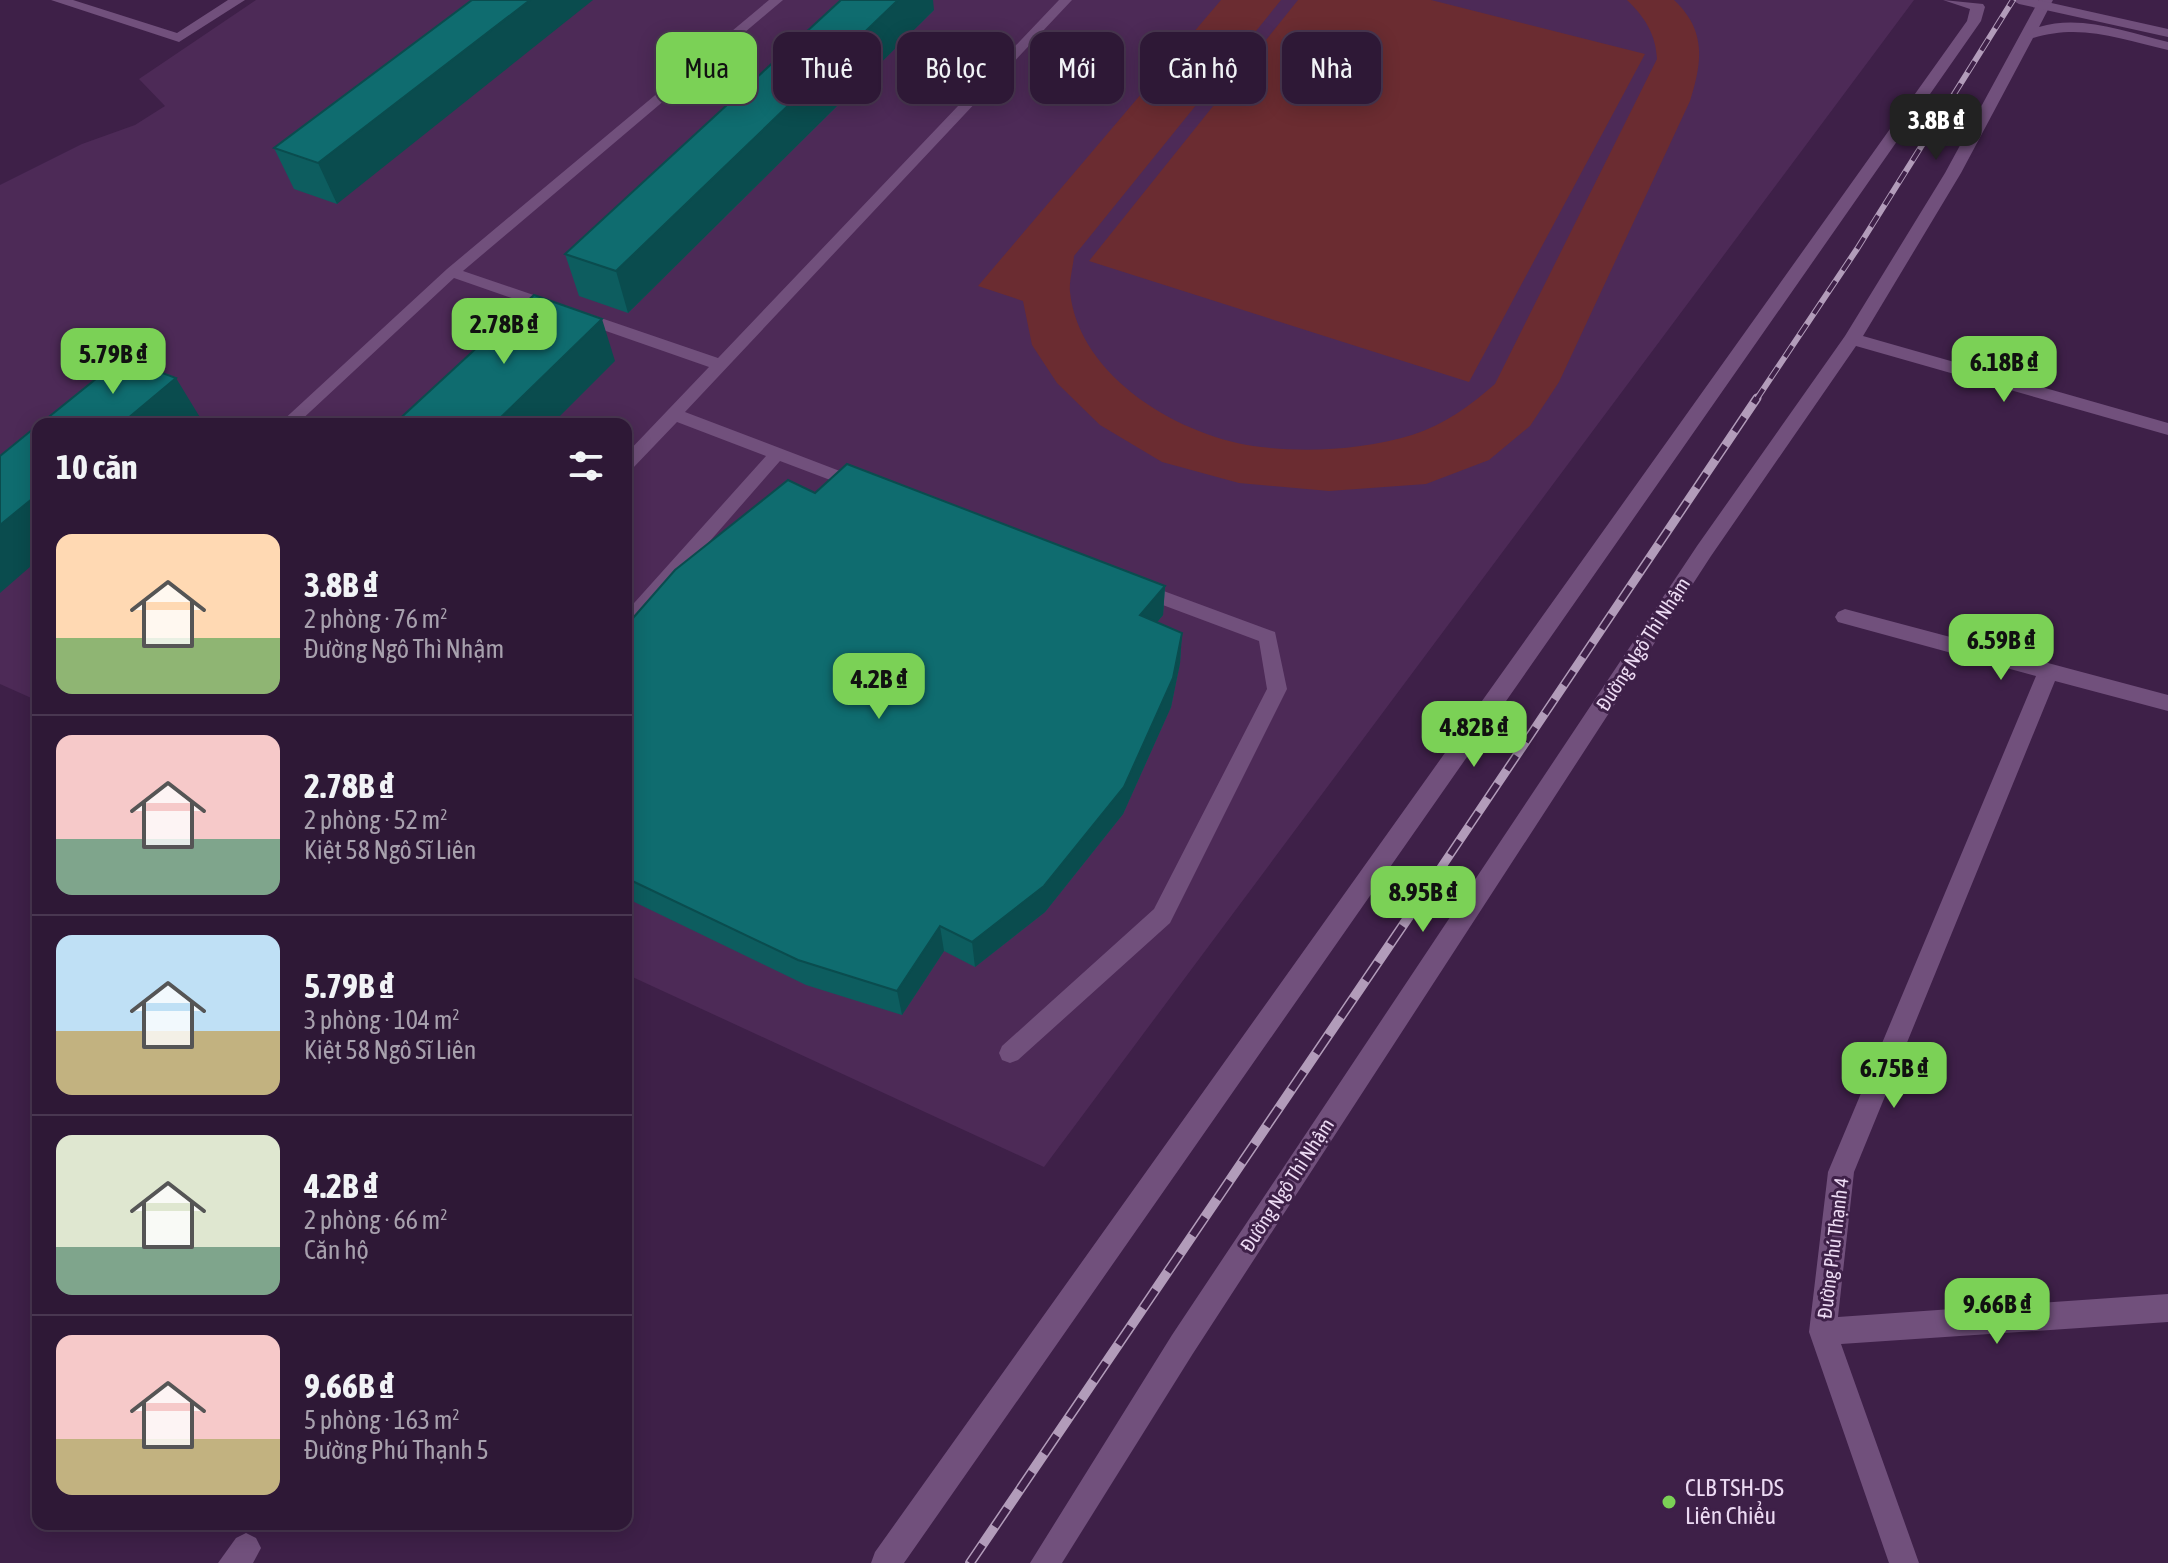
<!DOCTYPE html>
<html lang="vi">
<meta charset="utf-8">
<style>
:root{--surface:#2e1836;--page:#3a2542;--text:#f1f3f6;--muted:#a7a0ad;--line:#493751;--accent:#7bd156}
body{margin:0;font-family:"Asap Condensed",sans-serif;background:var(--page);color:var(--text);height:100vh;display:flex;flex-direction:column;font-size:30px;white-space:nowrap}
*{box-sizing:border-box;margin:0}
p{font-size:26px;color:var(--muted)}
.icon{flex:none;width:44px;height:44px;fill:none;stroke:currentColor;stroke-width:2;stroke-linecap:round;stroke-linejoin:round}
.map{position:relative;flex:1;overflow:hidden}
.drawer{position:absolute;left:32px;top:418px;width:600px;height:1112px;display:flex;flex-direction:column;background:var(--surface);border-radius:16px;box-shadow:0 4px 20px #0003,0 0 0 2px var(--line)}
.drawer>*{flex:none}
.top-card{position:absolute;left:656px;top:32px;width:760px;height:72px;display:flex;gap:16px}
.price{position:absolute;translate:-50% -68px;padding:0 18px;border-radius:16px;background:var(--accent);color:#111;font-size:26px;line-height:52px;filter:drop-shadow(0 2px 4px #0008)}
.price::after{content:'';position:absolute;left:50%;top:48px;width:24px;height:18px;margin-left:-12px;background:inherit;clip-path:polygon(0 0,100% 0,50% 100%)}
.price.selected{background:#222;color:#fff}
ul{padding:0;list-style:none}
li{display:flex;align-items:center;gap:24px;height:200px;padding:0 24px}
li+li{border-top:2px solid var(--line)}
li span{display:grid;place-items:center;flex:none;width:224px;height:160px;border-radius:16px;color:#555}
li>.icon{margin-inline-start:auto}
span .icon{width:96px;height:96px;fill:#fffc;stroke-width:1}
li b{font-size:34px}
h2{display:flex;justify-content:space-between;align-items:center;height:96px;padding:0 24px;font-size:34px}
.pill{padding:0 28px;border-radius:16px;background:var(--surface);box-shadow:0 4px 20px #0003,0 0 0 2px var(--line);font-size:28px;line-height:72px}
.pill.selected{background:var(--accent);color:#111}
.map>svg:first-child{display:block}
</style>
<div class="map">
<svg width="2168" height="1563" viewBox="0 0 2168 1563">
<rect width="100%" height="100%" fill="#3e2048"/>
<path fill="#4d2a57" d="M 256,0 L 1914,0 L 1044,1167 L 626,974 L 626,424 L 38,424 L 38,701 L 0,684 L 0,185 L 82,144 L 135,125 L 165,106 L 139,79 Z"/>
<g fill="#6b2c31">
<path d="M 1221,0 L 1281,0 L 1074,256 C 1073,267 1069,281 1070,292 C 1079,378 1182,438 1261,447 C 1310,453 1365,449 1412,435 C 1444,425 1471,405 1495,384 L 1657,59 C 1656,35 1645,17 1627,0 L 1674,0 C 1707,31 1702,62 1690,101 L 1559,382 L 1530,426 L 1489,460 L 1426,484 L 1329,491 L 1239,483 L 1162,462 L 1100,425 L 1057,383 L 1032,345 L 1023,301 L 978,286 Z"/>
<path d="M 1298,0 L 1431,0 L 1645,54 L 1469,382 L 1089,261 Z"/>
</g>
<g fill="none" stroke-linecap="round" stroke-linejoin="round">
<g fill="#71507c" fill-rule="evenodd">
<path d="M 769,0 L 783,0 L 463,271 L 718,358 L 1059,0 L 1072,0 L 685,412 L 866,481 L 869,485 L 866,489 L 854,489 L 780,461 L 633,629 L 626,631 L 626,612 L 766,456 L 677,422 L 632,469 L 626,471 L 626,454 L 709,367 L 454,278 L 297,424 L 279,424 L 447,269 Z"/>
<path d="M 1142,583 L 1275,632 L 1287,689 L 1170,923 L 1018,1060 L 1010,1063 L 1002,1060 L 999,1053 L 1002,1046 L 1154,909 L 1267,689 L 1259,641 L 1136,595 L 1133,590 Z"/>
</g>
<g fill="#71507c" fill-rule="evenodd">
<path d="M 51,0 L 73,0 L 177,33 L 228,0 L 245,0 L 179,42 Z"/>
<path d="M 1943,0 L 1983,4 L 1985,7 L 1981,21 L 904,1563 L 871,1563 L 875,1552 L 1967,21 L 1970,9 Z"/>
<path d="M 2039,0 L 2053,0 L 2039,27 C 2081,14 2126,32 2168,42 L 2168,50 C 2121,39 2081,23 2033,38 L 1961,173 L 1863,336 L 2168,423 L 2168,435 L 1856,346 L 1711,556 L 1192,1355 L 1062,1563 L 1030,1563 L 1172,1335 L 1697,546 L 1845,336 L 1945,173 Z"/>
<path d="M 1845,609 L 2168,695 L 2168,711 L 2055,681 L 1854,1172 L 1838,1317 L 2168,1294 L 2168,1322 L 1841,1344 L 1919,1563 L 1889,1563 L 1809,1332 L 1828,1172 L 2036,676 L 1838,622 L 1835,617 L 1838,612 Z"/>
<path d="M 246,1533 L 256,1538 L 261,1548 L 253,1563 L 218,1563 L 236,1538 Z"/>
</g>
<path fill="#71507c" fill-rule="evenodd" d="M 2012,0 L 2038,0 L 2168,29 L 2168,37 L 2019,4 Z"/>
<defs>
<path id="rail-far2" d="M 1756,400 L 1857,249 L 2013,0"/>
<path id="rail-far1" d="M 1412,911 L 1757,398"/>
<path id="rail" d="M 970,1563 L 1414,909"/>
</defs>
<use href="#rail-far2" stroke="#b29cba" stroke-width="6"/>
<use href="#rail-far1" stroke="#b29cba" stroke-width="9"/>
<use href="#rail" stroke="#b29cba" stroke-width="10"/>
<use href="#rail-far2" stroke="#3e2048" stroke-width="4" stroke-dasharray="13" stroke-linecap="butt"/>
<use href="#rail-far1" stroke="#3e2048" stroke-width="6" stroke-dasharray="17" stroke-linecap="butt"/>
<use href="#rail" stroke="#3e2048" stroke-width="7" stroke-dasharray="22" stroke-linecap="butt"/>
</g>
<g fill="#0d5d5f">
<path d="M 472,0 L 337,204 L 294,189 L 274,148 Z"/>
<path d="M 934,10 L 628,313 L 579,296 L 565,254 Z"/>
<path d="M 815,493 L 1165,586 L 1163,615 L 1157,622 L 1182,633 L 1180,663 L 1171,707 L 1123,814 L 1045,912 L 975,967 L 944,951 L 902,1015 L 806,985 L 626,898 L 626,626 Z"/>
</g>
<g fill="#0a4c4e">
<path d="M 530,0 L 593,0 L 337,204 L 318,163 Z"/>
<path d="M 898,0 L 933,0 L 934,10 L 628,313 L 616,271 Z"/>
<path d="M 602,319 L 615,361 L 552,424 L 494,424 Z"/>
<path d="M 176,378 L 201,419 L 196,424 L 121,424 Z"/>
<path d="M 38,494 L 38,560 L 0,593 L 0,525 Z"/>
<path d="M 1165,586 L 1163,615 L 1139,644 L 1140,615 Z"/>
<path d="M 1182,633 L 1180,663 L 1171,707 L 1123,814 L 1045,912 L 975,967 L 972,942 Z"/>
<path d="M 940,926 L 944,951 L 902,1015 L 897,991 Z"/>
</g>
<g fill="#0f6c6f" stroke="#0a4c4e" stroke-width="2">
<path d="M 472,0 L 530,0 L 318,163 L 274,148 Z"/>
<path d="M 841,0 L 898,0 L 616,271 L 565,254 Z"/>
<path d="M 534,295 L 602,319 L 494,424 L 394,424 Z"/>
<path d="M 122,358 L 176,378 L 121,424 L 40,424 Z"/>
<path d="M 38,425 L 38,494 L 0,525 L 0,456 Z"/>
<path d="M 847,464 L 1165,586 L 1140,615 L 1182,633 L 1173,678 L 1124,787 L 1044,886 L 972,942 L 940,926 L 897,991 L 798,960 L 626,878 L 626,626 L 675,570 L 788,480 L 815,493 Z"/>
</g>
<circle fill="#7bd156" stroke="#3e2048" stroke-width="3" cx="1669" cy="1502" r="8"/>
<g text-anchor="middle" stroke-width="6" stroke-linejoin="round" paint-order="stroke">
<g font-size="20" fill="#ecdaf3" stroke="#3e2048">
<text transform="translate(1643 644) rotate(-57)" y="7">Đường Ngô Thì Nhậm</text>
<text transform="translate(1287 1185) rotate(-57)" y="7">Đường Ngô Thì Nhậm</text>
<text transform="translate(1833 1248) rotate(-83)" y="7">Đường Phú Thạnh 4</text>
</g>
<g font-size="24" fill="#ecdaf3" stroke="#3e2048" text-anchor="start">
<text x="1685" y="1496">CLB TSH-DS<tspan x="1685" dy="28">Liên Chiểu</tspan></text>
</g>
</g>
</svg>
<b class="price selected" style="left:1936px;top:162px">3.8B ₫</b>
<b class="price" style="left:504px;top:366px">2.78B ₫</b>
<b class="price" style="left:113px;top:396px">5.79B ₫</b>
<b class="price" style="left:2004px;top:404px">6.18B ₫</b>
<b class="price" style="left:2001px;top:682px">6.59B ₫</b>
<b class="price" style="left:879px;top:721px">4.2B ₫</b>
<b class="price" style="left:1474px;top:769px">4.82B ₫</b>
<b class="price" style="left:1423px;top:934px">8.95B ₫</b>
<b class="price" style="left:1894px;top:1110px">6.75B ₫</b>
<b class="price" style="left:1997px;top:1346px">9.66B ₫</b>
<div class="top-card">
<a class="pill selected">Mua</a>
<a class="pill">Thuê</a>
<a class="pill">Bộ lọc</a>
<a class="pill">Mới</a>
<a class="pill">Căn hộ</a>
<a class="pill">Nhà</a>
</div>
<section class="drawer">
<h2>10 căn<svg class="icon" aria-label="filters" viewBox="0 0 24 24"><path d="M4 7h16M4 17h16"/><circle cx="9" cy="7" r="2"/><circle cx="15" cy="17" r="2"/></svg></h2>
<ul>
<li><span style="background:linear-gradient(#ffd9b3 65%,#8fb573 0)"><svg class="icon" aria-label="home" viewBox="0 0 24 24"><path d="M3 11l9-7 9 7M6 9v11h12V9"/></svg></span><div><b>3.8B ₫</b><p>2 phòng · 76 m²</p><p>Đường Ngô Thì Nhậm</p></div></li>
<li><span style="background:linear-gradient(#f6c9c9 65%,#7fa58c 0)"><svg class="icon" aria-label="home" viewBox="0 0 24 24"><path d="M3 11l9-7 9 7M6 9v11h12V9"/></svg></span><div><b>2.78B ₫</b><p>2 phòng · 52 m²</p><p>Kiệt 58 Ngô Sĩ Liên</p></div></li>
<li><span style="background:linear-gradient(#bfe0f5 60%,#c2b280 0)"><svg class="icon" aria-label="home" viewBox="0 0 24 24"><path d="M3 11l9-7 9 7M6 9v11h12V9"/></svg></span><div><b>5.79B ₫</b><p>3 phòng · 104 m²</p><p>Kiệt 58 Ngô Sĩ Liên</p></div></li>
<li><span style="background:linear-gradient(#dfe7d0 70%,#7fa58c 0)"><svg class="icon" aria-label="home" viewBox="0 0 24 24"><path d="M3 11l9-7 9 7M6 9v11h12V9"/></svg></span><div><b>4.2B ₫</b><p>2 phòng · 66 m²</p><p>Căn hộ</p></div></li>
<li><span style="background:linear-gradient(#f6c9c9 65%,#c2b280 0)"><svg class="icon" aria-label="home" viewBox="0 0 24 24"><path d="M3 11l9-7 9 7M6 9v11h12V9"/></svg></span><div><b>9.66B ₫</b><p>5 phòng · 163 m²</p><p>Đường Phú Thạnh 5</p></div></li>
</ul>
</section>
</div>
